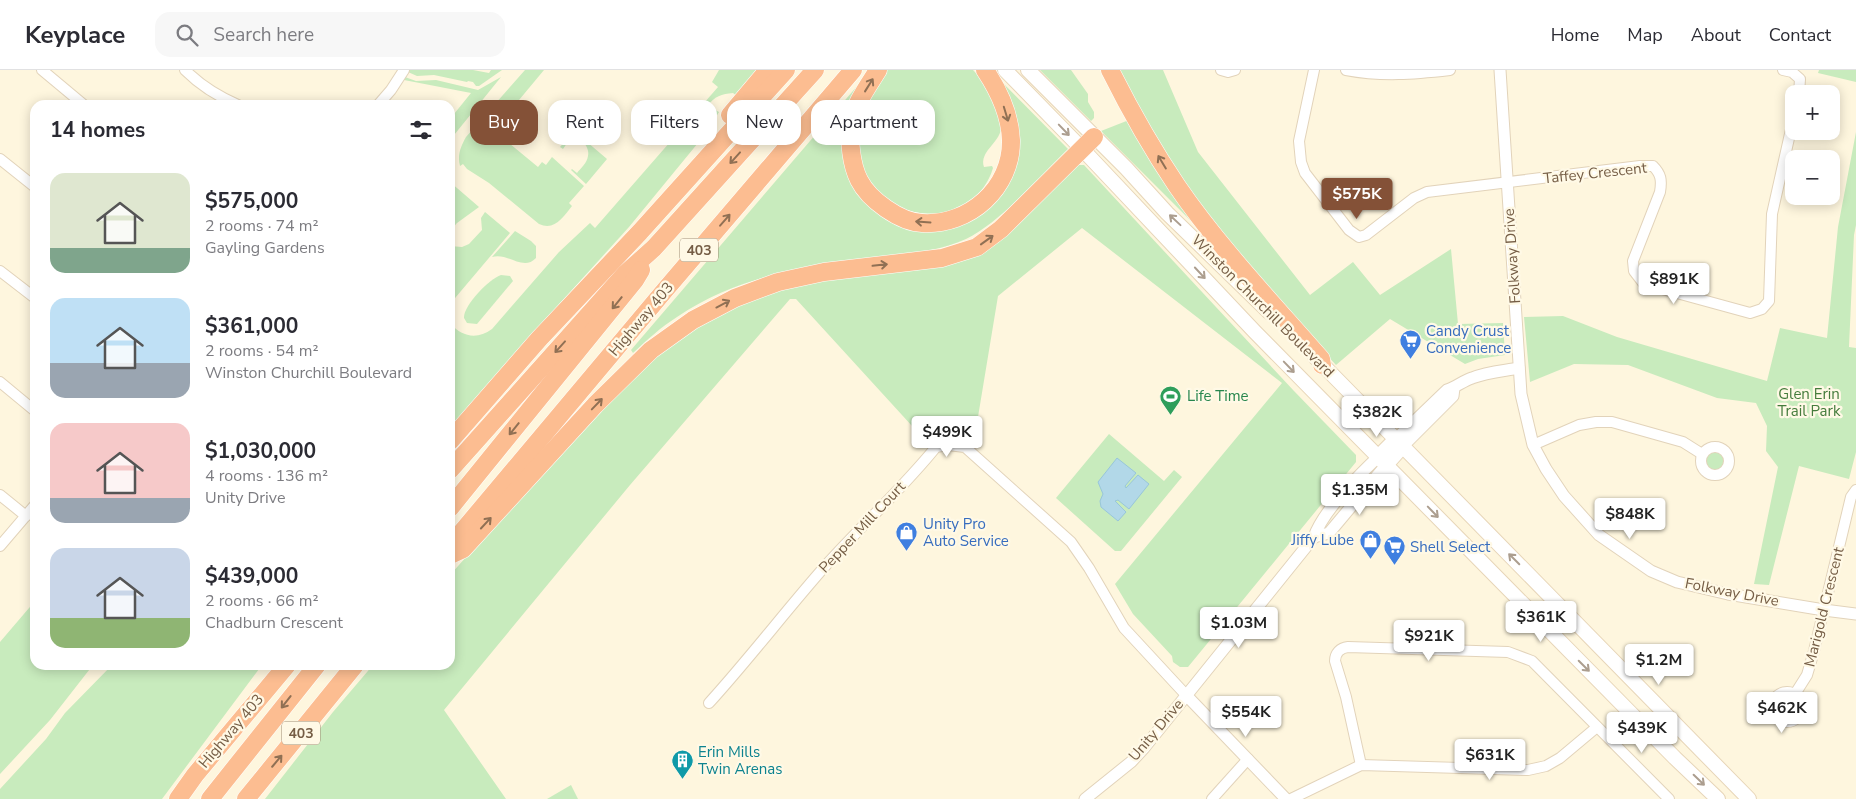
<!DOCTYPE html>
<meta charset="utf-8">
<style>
:root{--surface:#fff;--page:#f7f7f7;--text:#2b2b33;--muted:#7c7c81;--line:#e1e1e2;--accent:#845137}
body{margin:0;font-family:"Nunito Sans",sans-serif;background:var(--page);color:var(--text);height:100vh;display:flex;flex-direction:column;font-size:19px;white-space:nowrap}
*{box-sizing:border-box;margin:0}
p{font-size:16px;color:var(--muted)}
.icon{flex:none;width:28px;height:28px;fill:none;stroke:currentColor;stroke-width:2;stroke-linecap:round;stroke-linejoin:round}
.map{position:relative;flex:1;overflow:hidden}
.details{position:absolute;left:30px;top:30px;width:425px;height:570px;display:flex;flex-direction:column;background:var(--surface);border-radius:15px;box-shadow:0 2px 12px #0003}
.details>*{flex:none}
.guide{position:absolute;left:470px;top:30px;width:475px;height:45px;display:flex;gap:10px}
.buttons{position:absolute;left:1785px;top:15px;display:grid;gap:10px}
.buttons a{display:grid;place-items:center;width:55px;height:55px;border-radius:10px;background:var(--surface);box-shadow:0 2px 12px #0003;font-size:25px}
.price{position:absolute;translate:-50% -42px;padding:0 11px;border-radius:5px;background:#fff;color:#222;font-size:16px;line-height:32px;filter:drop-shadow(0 1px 2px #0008)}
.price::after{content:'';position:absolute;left:50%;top:30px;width:15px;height:11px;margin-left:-8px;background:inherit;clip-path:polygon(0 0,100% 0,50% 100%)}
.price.on{background:var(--accent);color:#fff}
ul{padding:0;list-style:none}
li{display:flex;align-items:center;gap:15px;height:125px;padding:0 20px}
li span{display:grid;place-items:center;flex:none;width:140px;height:100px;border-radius:15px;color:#555}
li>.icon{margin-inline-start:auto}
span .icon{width:60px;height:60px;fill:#fffc;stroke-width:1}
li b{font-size:21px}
h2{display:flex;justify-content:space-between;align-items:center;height:60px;padding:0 20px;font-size:21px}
.chip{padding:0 18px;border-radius:15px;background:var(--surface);box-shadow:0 2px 12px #0003;font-size:18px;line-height:45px}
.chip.on{background:var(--accent);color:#fff}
header{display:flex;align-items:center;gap:30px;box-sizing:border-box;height:70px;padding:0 25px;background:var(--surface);border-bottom:1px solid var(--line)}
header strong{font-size:24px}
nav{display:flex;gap:28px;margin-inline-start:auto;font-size:18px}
.search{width:350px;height:45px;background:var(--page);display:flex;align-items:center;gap:12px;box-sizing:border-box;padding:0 18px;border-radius:15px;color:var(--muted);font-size:19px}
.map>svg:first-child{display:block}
</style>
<header>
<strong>Keyplace</strong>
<div class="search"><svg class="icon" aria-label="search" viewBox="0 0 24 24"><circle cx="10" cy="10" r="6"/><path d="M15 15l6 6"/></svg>Search here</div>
<nav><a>Home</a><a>Map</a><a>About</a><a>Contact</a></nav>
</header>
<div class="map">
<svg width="1856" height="729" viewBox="0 0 1856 729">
<rect width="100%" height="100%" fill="#fef6de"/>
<g fill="#c8ebbd">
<path d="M 409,0 L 473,0 L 489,3 L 491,0 L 502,0 L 479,16 L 476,16 L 473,12 L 468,11 L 467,12 L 434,5 L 417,6 L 408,2 Z"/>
<path d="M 525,0 L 544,0 L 499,54 L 503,58 L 498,64 L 538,97 L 542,92 L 546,95 L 552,87 L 584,116 L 569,133 L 572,136 C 563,147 555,161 539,154 L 489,113 L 467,99 L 463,94 L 460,96 C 457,85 461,76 466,67 Z"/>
<path d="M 719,0 L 757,0 L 737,26 L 733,23 C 722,24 714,26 708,36 L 719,42 L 707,62 L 629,157 L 523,274 L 450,359 L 450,253 C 462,267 477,270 492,259 L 559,182 L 590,153 L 595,158 L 718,17 L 712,12 Z"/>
<path d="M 886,0 L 973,0 C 984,11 1002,44 1001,59 C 999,73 979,82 984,97 L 992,96 L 993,98 C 981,138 938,153 901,138 C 894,135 887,132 881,127 C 869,115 862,100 858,84 C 857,80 855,74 855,69 C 856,45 874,21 886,0 Z"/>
<path d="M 1040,0 L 1071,0 L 1088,24 L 1088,32 L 1094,42 L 1094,48 L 1091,51 Z"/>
<path d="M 1116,0 L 1163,0 L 1198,82 L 1310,225 L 1353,192 L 1380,225 L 1451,179 L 1458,254 L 1503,253 L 1505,285 L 1478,289 L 1465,294 L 1390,249 L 1336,295 L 1312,269 L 1185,119 Z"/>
<path d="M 1819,0 L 1856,0 L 1856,12 L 1818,3 Z"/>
<path d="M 870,1 L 857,24 L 854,111 L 930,157 L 1008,106 L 1000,10 L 1068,79 C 1041,105 1000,153 966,169 C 934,183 898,185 863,190 C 792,200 739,206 677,247 C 661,257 647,270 633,283 L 631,280 Z"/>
<path d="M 405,7 L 416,11 L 436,10 L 478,20 L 501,7 L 450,70 L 450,49 L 471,23 L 404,10 Z"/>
<path d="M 1129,50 L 1209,169 L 1101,61 Z"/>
<path d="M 1856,62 L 1856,155 L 1854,165 L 1849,277 L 1856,278 L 1856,382 L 1849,409 L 1799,396 L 1769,515 L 1754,514 L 1778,397 L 1766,381 L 1767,356 L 1756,333 L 1717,328 L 1628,295 L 1574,294 L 1530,312 L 1524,247 L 1563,246 L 1617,267 L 1767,311 L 1780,258 L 1827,268 L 1838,157 Z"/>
<path d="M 573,65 L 580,66 L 607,89 L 586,114 L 571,100 L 572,99 L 577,103 C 581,98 587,93 588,86 C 590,79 583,68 575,69 C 569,69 566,75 563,79 L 560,77 L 568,68 Z"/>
<path d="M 1078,95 L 1084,95 L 1294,321 L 1356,385 L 1356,392 L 1188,597 L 1180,597 L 1173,592 L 1172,586 L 1133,544 L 1115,514 L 1282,313 L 1082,158 L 998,226 L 975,365 C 953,358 944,357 923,368 L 796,229 L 790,229 L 630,415 L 444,640 L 506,729 L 265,729 L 333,642 L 373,595 L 450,595 L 450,505 L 537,408 L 644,298 L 680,267 L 709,248 L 765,223 L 808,213 L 934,197 Z"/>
<path d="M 450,112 L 479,137 L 457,153 L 450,161 Z"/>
<path d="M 485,142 L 510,163 L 450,234 L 450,176 L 462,177 L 469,174 L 482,160 L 481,148 Z"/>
<path d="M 515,161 L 531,171 L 536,176 L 536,188 C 523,202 508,182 492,187 Z"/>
<path d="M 501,205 L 510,206 L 513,211 L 477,254 L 467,253 L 464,248 C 463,236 489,209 501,205 Z"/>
<path d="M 1109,364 L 1164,411 L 1174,400 L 1182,407 L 1121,481 L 1115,481 L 1056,428 Z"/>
<circle cx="1715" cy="390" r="10"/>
<path d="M 35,531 L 35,595 L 93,595 L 50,650 L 0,704 L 0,572 Z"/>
<path d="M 112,595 L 262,595 L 162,729 L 0,729 L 0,719 L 46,669 L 65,643 Z"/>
<circle cx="1787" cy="637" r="10"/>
<path d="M 571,715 L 578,729 L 547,729 Z"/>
</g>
<path fill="#b2d8e8" stroke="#98c6da" d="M 1117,388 L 1136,403 L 1125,416 L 1126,418 L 1138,405 L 1149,414 L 1129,439 L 1118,430 L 1115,431 L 1126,442 L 1118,451 L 1101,437 L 1100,431 L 1103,424 L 1098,412 Z"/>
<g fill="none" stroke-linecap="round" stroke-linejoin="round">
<defs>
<g id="minor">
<path d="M 42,0 L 84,35"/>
<path d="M 185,0 C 201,16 217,26 238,35"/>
<path d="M 1221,0 L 1228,2 L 1235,0"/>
<path d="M 1314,0 L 1299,71 L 1301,92 L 1305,103 L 1349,160 L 1359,167 L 1366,165 L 1414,128 L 1427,122 L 1640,96 L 1653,96 C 1661,104 1662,110 1660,122 L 1633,191 L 1634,201 L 1644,214 L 1750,243 L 1762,239 L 1769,231 L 1772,144 L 1794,46"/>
<path d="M 1346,0 C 1383,7 1414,4 1450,0"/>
<path d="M 1783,0 L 1792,2 L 1800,9 L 1799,24"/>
<path d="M 378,35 L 391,20 L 404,0"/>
<path d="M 0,89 L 35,117"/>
<path d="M 0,201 L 35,228"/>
<path d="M 0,312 L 35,341"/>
<path d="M 1533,375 L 1579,355 L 1596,352 L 1612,352 L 1683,372 L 1702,384"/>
<circle cx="1715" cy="391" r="14"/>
<path d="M 0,425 L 26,446"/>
<path d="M 0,476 L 35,435"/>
<circle cx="1787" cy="637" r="15"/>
<path d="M 1795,624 L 1807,605 L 1814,581 L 1851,427 L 1856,420"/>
<path d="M 709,633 C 750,588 787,539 827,494 C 863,454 903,418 936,377 L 948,375 L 965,377 L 1071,472 L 1089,498 L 1124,558 L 1186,625"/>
<path d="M 1361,695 L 1346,627 L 1335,591 C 1335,583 1340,578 1348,577 L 1508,582 L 1532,591 L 1669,729"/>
<path d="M 1212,729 L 1248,689"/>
<path d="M 1291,729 L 1361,695 L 1528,700 L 1546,696 L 1560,688 L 1597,657"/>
</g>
<g id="tertiary">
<path d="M 1500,0 L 1521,324 L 1533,375 L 1546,399 L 1564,426 L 1599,465 L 1651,501 L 1677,512 L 1728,524 L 1824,540 L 1856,544"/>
<path d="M 1396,369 L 1447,320 C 1456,317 1463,311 1472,308 C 1487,302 1503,301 1519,298"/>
<path d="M 1403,376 L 1453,326 L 1454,318"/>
<path d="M 1314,467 L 1329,463 L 1386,395"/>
<path d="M 1186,625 L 1286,729"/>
<path d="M 1085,729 L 1131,692 L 1144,678 L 1314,467 C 1323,441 1358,406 1378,387"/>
</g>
<g id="secondary">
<path d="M 1005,0 L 1086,83 L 1255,262 L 1675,688 L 1718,729"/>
<path d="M 1028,0 L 1126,98 L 1167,143 L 1269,242"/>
<path d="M 1315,287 L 1749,729"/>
<path d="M 1378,387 L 1396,369"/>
<path d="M 1386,395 L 1403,376"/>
</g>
<g id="motorway">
<path d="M 878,0 C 868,16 854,35 851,54 C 849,71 851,94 859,110 C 869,130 900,152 922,153 C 969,156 1012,118 1011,70 C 1010,45 999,21 985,0"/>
<path d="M 1110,0 C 1130,40 1152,79 1177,116 C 1218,176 1273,234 1321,289 L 1322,295"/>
<path d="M 730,45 L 768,0"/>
<path d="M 450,371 L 539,269 L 640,162 L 786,0"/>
<path d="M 450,400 L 625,204 L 654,178 L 815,0"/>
<path d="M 450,438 L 635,210 L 641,200"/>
<path d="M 450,476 L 665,220 L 853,0"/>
<path d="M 450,485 L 463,479 L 595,335 L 651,280 L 693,250 L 735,228 L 778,212 L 824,202 L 942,188 L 977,177 L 1001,159 L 1094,67"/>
<path d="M 178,729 L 195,705 L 287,595"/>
<path d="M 210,729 L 317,595"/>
<path d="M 246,729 L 355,595"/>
</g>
</defs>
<use href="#minor" stroke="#e2d3ba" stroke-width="12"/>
<use href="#tertiary" stroke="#e2d3ba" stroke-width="13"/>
<use href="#secondary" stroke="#e7d5b8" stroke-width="16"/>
<use href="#motorway" stroke="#fff" stroke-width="19"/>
<use href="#minor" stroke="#fff" stroke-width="10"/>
<use href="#tertiary" stroke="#fff" stroke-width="11"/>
<use href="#secondary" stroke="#fff" stroke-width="14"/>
<use href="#motorway" stroke="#fcbd91" stroke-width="18"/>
</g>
<defs><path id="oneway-shaft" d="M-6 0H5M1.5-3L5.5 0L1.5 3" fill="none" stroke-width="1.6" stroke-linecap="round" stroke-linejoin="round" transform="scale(1.25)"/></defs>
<g stroke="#907054">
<use href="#oneway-shaft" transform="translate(869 15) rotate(-58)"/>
<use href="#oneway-shaft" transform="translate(1006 44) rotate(73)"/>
<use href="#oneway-shaft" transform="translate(735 88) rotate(132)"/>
<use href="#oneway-shaft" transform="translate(1162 92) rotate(-121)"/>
<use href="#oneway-shaft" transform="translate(725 150) rotate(-49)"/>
<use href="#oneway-shaft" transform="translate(923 152) rotate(-176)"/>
<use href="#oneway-shaft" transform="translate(987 170) rotate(-36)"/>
<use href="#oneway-shaft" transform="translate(880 195) rotate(-6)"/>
<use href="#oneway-shaft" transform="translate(617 233) rotate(129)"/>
<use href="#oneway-shaft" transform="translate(723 234) rotate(-28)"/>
<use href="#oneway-shaft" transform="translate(560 277) rotate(132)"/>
<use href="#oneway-shaft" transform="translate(597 334) rotate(-46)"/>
<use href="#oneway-shaft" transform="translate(514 359) rotate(129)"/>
<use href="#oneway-shaft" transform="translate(486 453) rotate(-47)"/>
<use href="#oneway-shaft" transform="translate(286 632) rotate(128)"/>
<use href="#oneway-shaft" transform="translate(277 691) rotate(-50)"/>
</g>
<g stroke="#ac9e8f">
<use href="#oneway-shaft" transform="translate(1064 60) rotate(46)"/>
<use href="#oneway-shaft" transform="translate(1175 150) rotate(-137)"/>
<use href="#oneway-shaft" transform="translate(1200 203) rotate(47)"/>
<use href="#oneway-shaft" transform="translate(1289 297) rotate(46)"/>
<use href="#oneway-shaft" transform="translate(1433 442) rotate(46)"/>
<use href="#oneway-shaft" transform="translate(1514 489) rotate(-135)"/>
<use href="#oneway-shaft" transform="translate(1584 596) rotate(45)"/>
<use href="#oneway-shaft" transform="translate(1699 710) rotate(44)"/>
</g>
<defs>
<symbol id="supermarket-pin" viewBox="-11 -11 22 30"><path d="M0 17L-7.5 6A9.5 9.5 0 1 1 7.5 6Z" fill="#3f7fe0" stroke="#fff9e6"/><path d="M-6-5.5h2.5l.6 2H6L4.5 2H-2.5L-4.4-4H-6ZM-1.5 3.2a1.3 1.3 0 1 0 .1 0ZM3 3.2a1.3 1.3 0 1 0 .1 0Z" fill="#fff"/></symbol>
<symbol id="stadium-pin" viewBox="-11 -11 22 30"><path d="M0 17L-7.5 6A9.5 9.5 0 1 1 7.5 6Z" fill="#2e9e5b" stroke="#fff9e6"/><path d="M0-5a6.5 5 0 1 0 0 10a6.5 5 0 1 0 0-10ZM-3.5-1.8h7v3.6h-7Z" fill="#fff"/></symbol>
<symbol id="shop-pin" viewBox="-11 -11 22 30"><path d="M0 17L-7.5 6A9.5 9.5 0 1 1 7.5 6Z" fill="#3f7fe0" stroke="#fff9e6"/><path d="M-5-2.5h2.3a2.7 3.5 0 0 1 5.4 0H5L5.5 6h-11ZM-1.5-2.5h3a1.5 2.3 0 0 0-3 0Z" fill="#fff"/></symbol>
<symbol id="building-pin" viewBox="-11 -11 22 30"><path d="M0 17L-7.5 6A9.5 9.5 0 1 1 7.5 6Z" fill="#0f9aa8" stroke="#fff9e6"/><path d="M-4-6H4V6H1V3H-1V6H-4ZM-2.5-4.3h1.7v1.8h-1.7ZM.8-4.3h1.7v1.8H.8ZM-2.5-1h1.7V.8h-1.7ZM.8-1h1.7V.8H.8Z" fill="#fff"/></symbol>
</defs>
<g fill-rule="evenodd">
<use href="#supermarket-pin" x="1398" y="258" width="25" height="34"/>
<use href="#stadium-pin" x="1158" y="314" width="25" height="34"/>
<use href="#shop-pin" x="894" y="450" width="25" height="34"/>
<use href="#shop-pin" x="1358" y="458" width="25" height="34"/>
<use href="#supermarket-pin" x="1382" y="464" width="25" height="34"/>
<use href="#building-pin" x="670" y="678" width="25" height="34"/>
</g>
<g text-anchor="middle" stroke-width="4.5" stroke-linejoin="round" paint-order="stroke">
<g fill="#fff9e6" stroke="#9e8c75" stroke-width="1">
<rect x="680" y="168.5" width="38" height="23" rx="4"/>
<rect x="282" y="651.5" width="38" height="23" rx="4"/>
</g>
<g font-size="14" font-weight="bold" fill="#755d45">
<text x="699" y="185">403</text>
<text x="301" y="668">403</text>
</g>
<g font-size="15" fill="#755d45" stroke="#fff9e6">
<text transform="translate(1595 103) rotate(-6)" y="5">Taffey Crescent</text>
<text transform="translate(1512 186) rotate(-94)" y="5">Folkway Drive</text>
<text transform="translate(1263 236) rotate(45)" y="5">Winston Churchill Boulevard</text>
<text transform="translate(641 249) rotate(-50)" y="5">Highway 403</text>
<text transform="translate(862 457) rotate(-47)" y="5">Pepper Mill Court</text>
<text transform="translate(1732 522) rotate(11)" y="5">Folkway Drive</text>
<text transform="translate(1824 537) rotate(-76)" y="5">Marigold Crescent</text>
<text transform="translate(1156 660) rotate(-50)" y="5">Unity Drive</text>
<text transform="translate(231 661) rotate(-50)" y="5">Highway 403</text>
</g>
<g font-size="15" fill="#366cbe" stroke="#fff9e6" text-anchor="start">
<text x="1426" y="266">Candy Crust<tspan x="1426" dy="17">Convenience</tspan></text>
<text x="923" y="459">Unity Pro<tspan x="923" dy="17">Auto Service</tspan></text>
<text x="1354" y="475" text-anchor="end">Jiffy Lube</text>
<text x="1410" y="482">Shell Select</text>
</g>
<g font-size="15" fill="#457c3c" stroke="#fff9e6">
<text x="1809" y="329">Glen Erin<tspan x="1809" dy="17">Trail Park</tspan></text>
</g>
<g font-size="15" fill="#27864d" stroke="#fff9e6" text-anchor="start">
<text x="1187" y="331">Life Time</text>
</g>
<g font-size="15" fill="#0d838f" stroke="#fff9e6" text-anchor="start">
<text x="698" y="687">Erin Mills<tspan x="698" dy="17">Twin Arenas</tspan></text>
</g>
</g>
</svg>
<div class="buttons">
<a>+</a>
<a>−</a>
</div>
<b class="price on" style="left:1357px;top:150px">$575K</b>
<b class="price" style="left:1674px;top:235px">$891K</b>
<b class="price" style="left:1377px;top:368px">$382K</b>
<b class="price" style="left:947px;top:388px">$499K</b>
<b class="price" style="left:1360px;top:446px">$1.35M</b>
<b class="price" style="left:1630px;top:470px">$848K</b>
<b class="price" style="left:1541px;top:573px">$361K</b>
<b class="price" style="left:1239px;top:579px">$1.03M</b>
<b class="price" style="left:1429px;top:592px">$921K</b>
<b class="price" style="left:1659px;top:616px">$1.2M</b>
<b class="price" style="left:1782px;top:664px">$462K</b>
<b class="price" style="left:1246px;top:668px">$554K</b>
<b class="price" style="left:1642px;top:684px">$439K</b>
<b class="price" style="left:1490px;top:711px">$631K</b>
<div class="guide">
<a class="chip on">Buy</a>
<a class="chip">Rent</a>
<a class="chip">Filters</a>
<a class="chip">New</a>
<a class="chip">Apartment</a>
</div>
<section class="details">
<h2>14 homes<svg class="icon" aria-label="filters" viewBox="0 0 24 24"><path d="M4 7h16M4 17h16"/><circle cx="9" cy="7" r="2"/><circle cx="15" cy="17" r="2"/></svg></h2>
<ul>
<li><span style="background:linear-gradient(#dfe7d0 75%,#7fa58c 0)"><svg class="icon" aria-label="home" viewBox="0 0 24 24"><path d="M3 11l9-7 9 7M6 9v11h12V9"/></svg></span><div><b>$575,000</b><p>2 rooms · 74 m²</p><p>Gayling Gardens</p></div></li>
<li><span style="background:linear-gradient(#bfe0f5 65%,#9aa5b1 0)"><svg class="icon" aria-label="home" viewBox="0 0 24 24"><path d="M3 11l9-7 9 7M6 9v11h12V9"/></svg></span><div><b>$361,000</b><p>2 rooms · 54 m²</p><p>Winston Churchill Boulevard</p></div></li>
<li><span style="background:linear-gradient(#f6c9c9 75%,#9aa5b1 0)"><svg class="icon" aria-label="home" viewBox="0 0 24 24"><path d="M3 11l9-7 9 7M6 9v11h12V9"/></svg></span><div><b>$1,030,000</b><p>4 rooms · 136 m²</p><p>Unity Drive</p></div></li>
<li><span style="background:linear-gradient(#c9d6e8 70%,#8fb573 0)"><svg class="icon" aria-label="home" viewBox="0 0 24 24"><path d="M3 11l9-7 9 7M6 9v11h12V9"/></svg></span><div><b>$439,000</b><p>2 rooms · 66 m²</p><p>Chadburn Crescent</p></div></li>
</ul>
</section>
</div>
